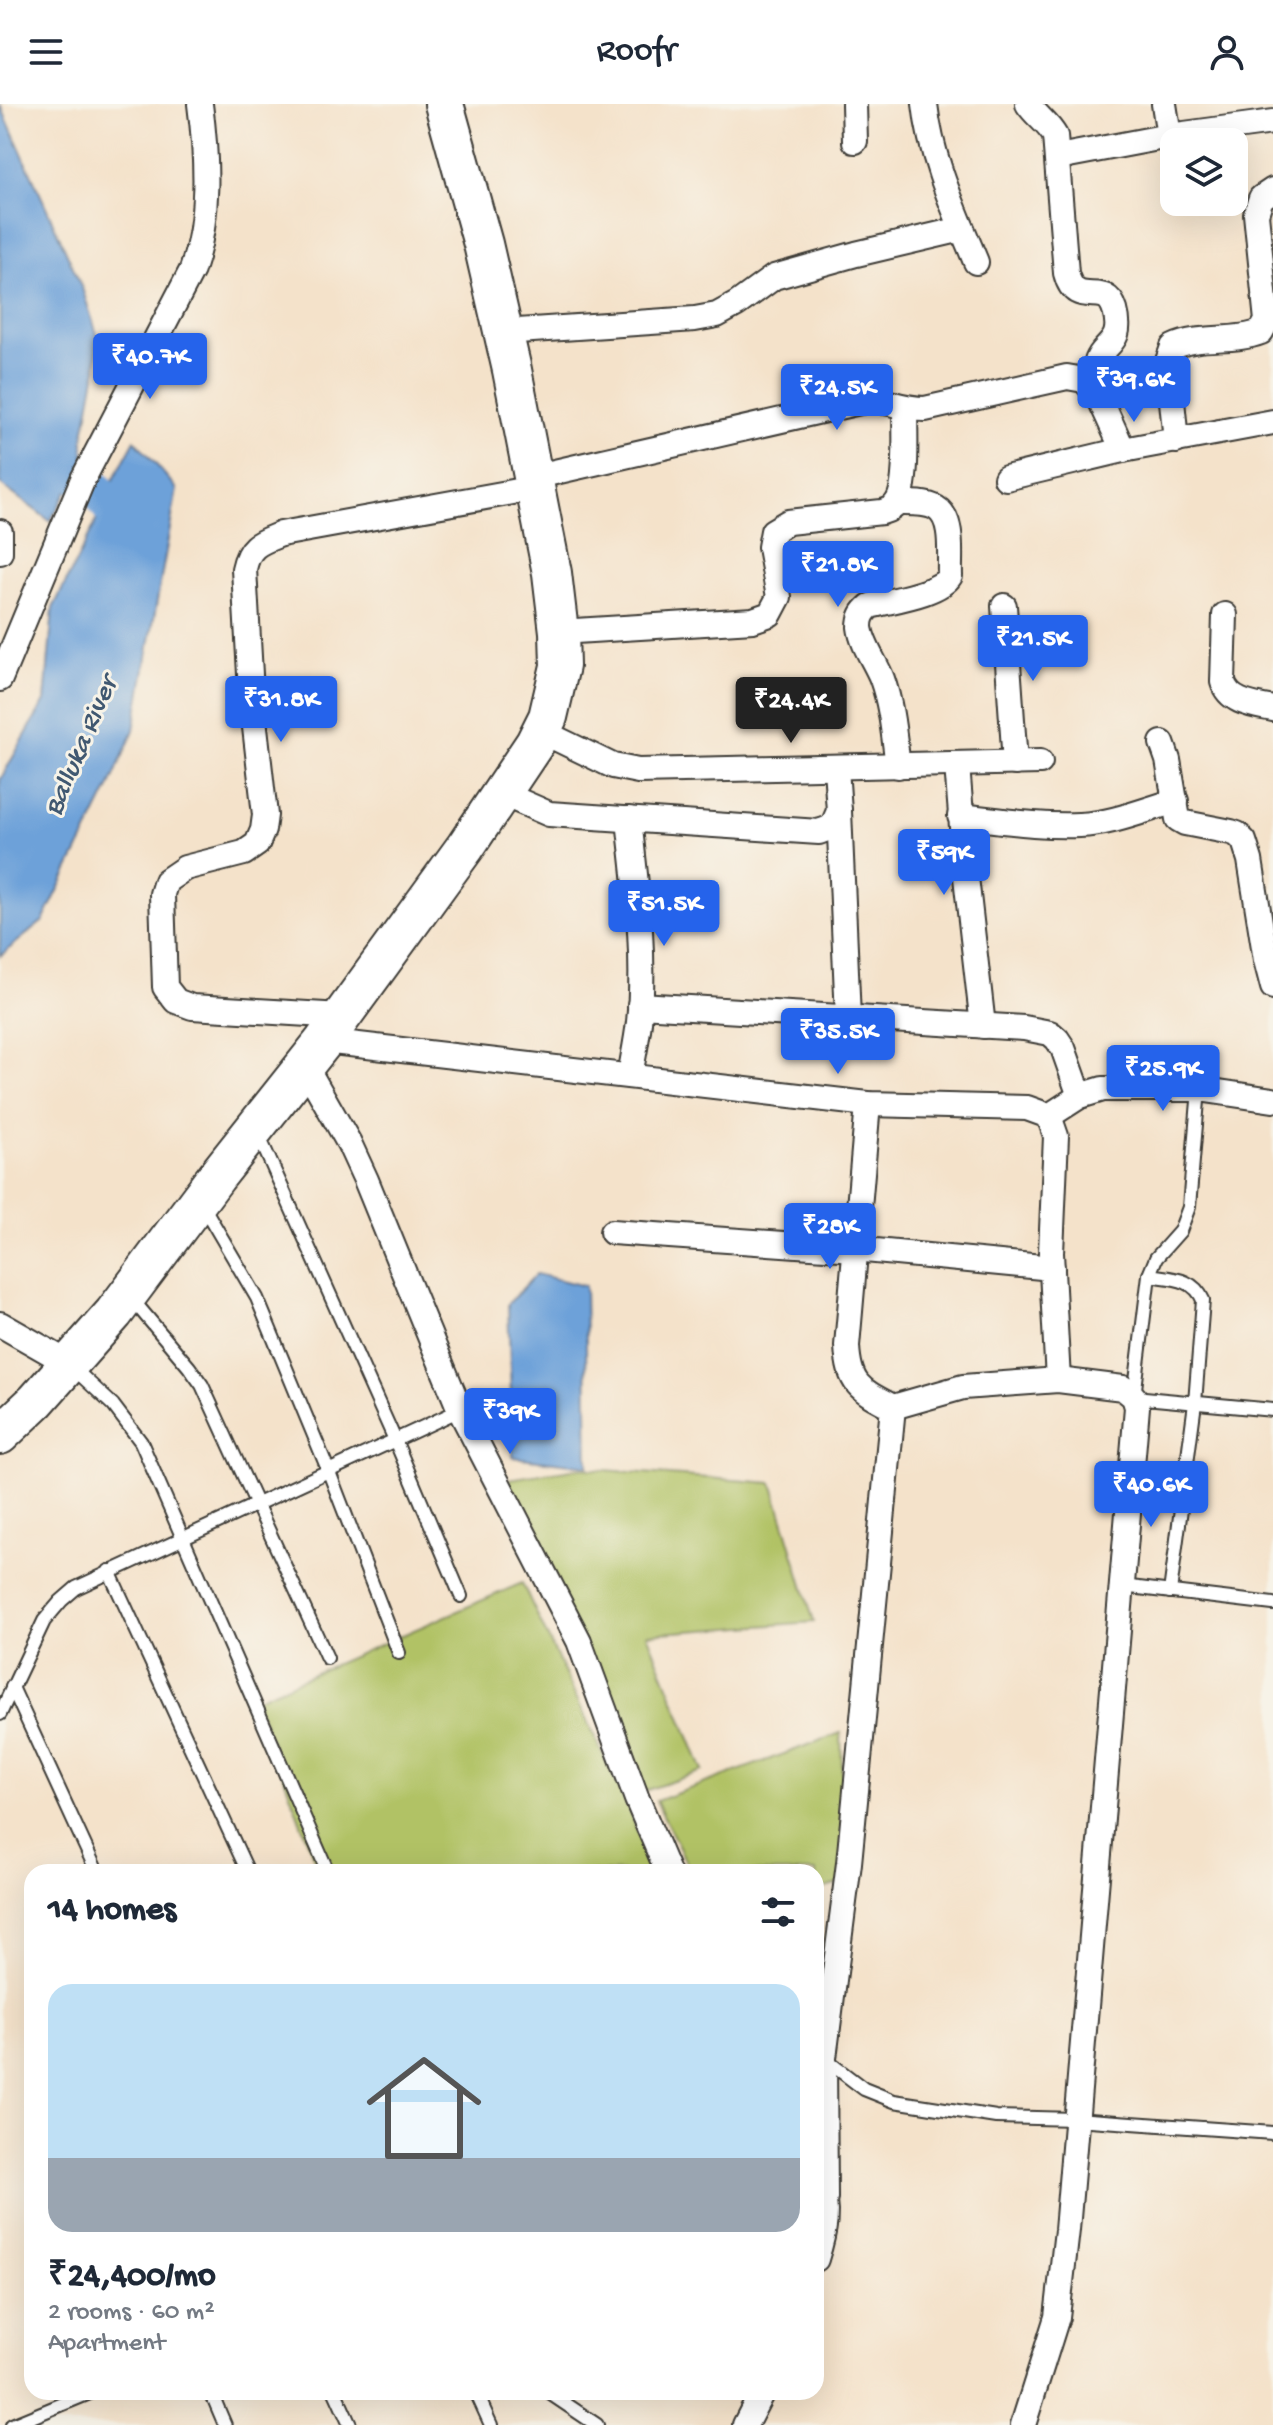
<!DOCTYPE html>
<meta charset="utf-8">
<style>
:root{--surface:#fff;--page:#f2f2f3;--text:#1f2937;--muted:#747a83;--line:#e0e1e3;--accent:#2563eb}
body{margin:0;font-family:"Gochi Hand",sans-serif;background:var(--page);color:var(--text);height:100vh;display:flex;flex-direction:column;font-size:30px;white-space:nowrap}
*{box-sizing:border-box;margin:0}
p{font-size:26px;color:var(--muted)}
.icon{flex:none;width:44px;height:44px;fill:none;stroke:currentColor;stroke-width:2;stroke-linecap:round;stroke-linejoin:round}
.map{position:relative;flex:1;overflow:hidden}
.side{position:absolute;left:24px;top:1760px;width:800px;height:536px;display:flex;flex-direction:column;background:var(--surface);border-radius:24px;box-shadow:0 8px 32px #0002}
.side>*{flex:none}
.tools{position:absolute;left:1160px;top:24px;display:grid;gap:16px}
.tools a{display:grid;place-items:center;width:88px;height:88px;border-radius:16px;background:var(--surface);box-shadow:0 8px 32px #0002;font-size:40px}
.price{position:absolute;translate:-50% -68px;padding:0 18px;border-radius:8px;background:var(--accent);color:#fff;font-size:26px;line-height:52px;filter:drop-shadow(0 2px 4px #0008)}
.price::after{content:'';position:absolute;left:50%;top:48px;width:24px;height:18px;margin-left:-12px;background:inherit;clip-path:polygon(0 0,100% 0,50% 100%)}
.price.active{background:#222;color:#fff}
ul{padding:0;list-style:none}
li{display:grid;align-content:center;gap:16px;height:424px;padding:0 24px}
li+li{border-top:2px solid var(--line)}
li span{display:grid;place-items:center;height:248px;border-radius:24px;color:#555}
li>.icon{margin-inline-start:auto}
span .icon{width:144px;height:144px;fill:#fffc;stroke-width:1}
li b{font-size:34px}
h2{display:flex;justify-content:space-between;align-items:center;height:96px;padding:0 24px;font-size:34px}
header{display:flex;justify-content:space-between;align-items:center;height:104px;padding:0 24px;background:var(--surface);font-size:36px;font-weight:600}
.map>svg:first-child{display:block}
</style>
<header><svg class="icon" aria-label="menu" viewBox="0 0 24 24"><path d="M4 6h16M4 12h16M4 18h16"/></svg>Roofr<svg class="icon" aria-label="person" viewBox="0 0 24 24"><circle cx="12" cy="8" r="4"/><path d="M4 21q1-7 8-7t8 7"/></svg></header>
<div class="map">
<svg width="1273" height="2321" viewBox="0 0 1273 2321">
<rect width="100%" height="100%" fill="#f7f3e8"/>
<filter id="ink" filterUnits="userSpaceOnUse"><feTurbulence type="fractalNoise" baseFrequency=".0125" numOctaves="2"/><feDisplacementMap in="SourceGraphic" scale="16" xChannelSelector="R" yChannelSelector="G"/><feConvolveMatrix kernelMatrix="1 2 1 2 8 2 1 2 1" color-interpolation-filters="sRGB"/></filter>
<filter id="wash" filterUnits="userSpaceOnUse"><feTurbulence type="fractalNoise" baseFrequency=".006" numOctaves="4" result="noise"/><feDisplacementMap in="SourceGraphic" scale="32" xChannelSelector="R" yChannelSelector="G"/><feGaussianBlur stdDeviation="1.8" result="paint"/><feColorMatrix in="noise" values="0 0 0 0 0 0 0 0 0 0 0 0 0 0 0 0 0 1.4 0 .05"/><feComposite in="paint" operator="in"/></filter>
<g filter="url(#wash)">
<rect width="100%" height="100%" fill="#f4e2ca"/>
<g fill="#b1c265" stroke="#666f40" stroke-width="2">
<path d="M 578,1364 L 772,1379 L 814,1518 L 647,1530 L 703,1667 L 644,1687 L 522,1429 L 509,1375 Z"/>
<path d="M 522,1479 L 625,1697 L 654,1768 L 319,1768 L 255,1595 Z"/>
<path d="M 841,1629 L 845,1778 L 816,1787 L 816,1768 L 691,1768 L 656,1697 Z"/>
</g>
<g fill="#6da1d9" stroke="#445e7a" stroke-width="2">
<path d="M 0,0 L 81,181 L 98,233 L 96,267 L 83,336 L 84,358 L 50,417 L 0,380 Z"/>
<path d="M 135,336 L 177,385 L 134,626 L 109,684 L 43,817 L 0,852 L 0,676 L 45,597 L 53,504 L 94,422 L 109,384 Z"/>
<path d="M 536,1170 L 585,1182 L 588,1362 L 513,1353 L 508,1200 Z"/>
</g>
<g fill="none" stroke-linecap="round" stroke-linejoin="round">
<path stroke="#6da1d9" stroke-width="36" d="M 53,358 L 95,383 L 117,413 L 125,438"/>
</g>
</g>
<g filter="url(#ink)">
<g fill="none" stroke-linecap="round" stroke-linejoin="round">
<defs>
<g id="service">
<path d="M 1199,985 L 1189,1103 L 1180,1127 L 1156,1154 L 1149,1171 L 1134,1293 L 1273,1306"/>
<path d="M 258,1030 L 395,1336 L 461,1492"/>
<path d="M 203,1102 L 257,1194 L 329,1368 L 399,1549"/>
<path d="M 1149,1171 C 1171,1175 1193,1173 1203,1196 L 1195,1299 L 1170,1488"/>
<path d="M 131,1194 L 189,1263 L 202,1281 L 327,1554"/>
<path d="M 71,1262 L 113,1301 L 141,1338 L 328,1768"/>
<path d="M 109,1467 L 248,1768"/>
<path d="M 1122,1482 L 1273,1500"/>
<path d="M 12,1583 L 97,1768"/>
<path d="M 0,1610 L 44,1517 L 61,1497 L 76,1484 L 460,1306"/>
<path d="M 826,1956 L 864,1985 L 894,1997 L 996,2013 L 1075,2015 L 1273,2029"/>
<path d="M 211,2288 L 225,2321"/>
<path d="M 335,2288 L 350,2321"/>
<path d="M 476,2288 L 491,2321"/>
<path d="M 548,2288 L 597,2321"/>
<path d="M 12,2321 L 92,2288"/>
</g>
<g id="minor">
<path d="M 854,0 L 855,37"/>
<path d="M 925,0 C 931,56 955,107 976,158"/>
<path d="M 1028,0 C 1036,12 1048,19 1055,32 L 1066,169 C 1076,209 1105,173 1115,206 C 1125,243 1100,238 1096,262 C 1094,271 1097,283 1099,293"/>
<path d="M 1164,0 L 1169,32"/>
<path d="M 1058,53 L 1169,32 L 1273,18"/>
<path d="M 503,228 L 695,215 L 717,211 L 737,200 L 774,173 L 856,150 L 962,125"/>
<path d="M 1176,337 L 1168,257 L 1173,243 C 1200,230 1232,239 1261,228 L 1267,217 L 1256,110 L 1261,94 L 1273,86"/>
<path d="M 533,373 L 873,295 C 892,299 906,305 925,305 L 1067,273 L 1084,276 L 1099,293 L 1123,346"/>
<path d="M 1006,374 L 1123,346 L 1273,318"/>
<path d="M 897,399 C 909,399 926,398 936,404 C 955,415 949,453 950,472 C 939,490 891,496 870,502 C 863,508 860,513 860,523 C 862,541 876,559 882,575 C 892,603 894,633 898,662"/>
<path d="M 0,428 L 0,448"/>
<path d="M 1004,502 L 1015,659"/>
<path d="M 1225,511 L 1223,578 C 1229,599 1254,601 1273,605"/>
<path d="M 559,528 L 753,516 L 770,510 L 779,493 L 770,443 L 773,427 L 788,418 L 882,408 C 889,406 894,404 898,397 C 908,380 905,327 905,305"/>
<path d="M 0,575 L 83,375 L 192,166 C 210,114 207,54 200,0"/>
<path d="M 541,627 L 613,662 L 638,667 L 1040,658"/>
<path d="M 1162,639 L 1168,656 L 1178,715 L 1185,719 L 1231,728 L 1237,730 L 1244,737 L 1250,756 L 1266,856 L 1273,883"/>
<path d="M 957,661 L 966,773 L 983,922"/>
<path d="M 501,689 L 549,710 L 819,728 L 832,723 L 839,707 L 836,664"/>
<path d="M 839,707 L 848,914"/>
<path d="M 960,712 C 999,716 1039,723 1079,721 C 1112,720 1144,706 1176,697"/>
<path d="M 629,715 C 636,782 646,850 639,918 C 637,936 633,954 630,972"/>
<path d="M 640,901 L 1024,924 L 1050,929 L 1057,935 L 1063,944 L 1080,992"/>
<path d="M 342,912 L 192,903 L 176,897 L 165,883 L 162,790 L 166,777 L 185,764 L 244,749 L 257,740 L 263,726 L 265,711 L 251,588 L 244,465 C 249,441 259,439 281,430 L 535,384"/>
<path d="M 324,937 L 868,1000 L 1027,1004 L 1049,1012 L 1056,1032 L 1051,1149 L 1058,1276"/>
<path d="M 304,960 L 349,1039 L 366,1076 L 460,1306 L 579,1537 L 637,1695 L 668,1768"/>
<path d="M 868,1000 L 847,1242 C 849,1281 860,1286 893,1303"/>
<path d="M 1049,1012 L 1080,992 L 1103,985 L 1199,985 L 1273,996"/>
<path d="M 612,1128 L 855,1145 L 1052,1164"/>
<path d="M 0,1220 L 70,1260"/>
<path d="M 825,2094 L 824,1954 L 849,1759 L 893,1303 L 963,1283 L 1058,1276 L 1123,1284 L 1134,1293 L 1137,1303 L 1067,2126 L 1057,2213 L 1023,2321"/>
<path d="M 816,2155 C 824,2129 830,2106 819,2080"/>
<path d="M 745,2321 L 762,2288"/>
</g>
<path id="primary" d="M 0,1331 L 36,1297 L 114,1209 L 216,1073 L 324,937 L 466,742 L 535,639 L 548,613 L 560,562 L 559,528 L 552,469 L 512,266 L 483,140 L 444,0"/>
</defs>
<use href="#service" stroke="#3c3a36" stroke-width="16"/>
<use href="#minor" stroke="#3c3a36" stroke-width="28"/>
<use href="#primary" stroke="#3c3a36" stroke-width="42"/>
<use href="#service" stroke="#fff" stroke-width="12"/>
<use href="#minor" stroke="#fff" stroke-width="24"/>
<use href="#primary" stroke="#fff" stroke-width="38"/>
</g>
</g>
<g text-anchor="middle" stroke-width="6" stroke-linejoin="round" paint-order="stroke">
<g font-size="28" font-style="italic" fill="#405871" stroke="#f7f3e8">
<text transform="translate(78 641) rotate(-67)" y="10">Balluka River</text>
</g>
</g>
</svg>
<div class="tools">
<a><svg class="icon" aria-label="layers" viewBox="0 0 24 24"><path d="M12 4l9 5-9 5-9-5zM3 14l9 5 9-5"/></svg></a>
</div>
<b class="price" style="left:150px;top:297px">₹40.7K</b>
<b class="price" style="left:1134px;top:320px">₹39.6K</b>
<b class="price" style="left:837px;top:328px">₹24.5K</b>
<b class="price" style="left:838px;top:505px">₹21.8K</b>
<b class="price" style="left:1033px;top:579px">₹21.5K</b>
<b class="price" style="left:281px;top:640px">₹31.8K</b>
<b class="price active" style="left:791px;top:641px">₹24.4K</b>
<b class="price" style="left:944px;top:793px">₹59K</b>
<b class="price" style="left:664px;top:844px">₹51.5K</b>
<b class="price" style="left:838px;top:972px">₹35.5K</b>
<b class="price" style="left:1163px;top:1009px">₹25.9K</b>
<b class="price" style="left:830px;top:1167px">₹28K</b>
<b class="price" style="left:510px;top:1352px">₹39K</b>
<b class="price" style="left:1151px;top:1425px">₹40.6K</b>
<section class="side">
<h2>14 homes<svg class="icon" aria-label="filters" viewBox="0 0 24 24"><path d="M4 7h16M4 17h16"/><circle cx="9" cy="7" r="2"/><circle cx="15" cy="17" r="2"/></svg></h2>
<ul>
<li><span style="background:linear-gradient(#bfe0f5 70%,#9aa5b1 0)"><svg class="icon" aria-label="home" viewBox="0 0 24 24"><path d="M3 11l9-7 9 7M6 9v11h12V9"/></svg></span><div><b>₹24,400/mo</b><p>2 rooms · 60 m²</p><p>Apartment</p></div></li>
</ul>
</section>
</div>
